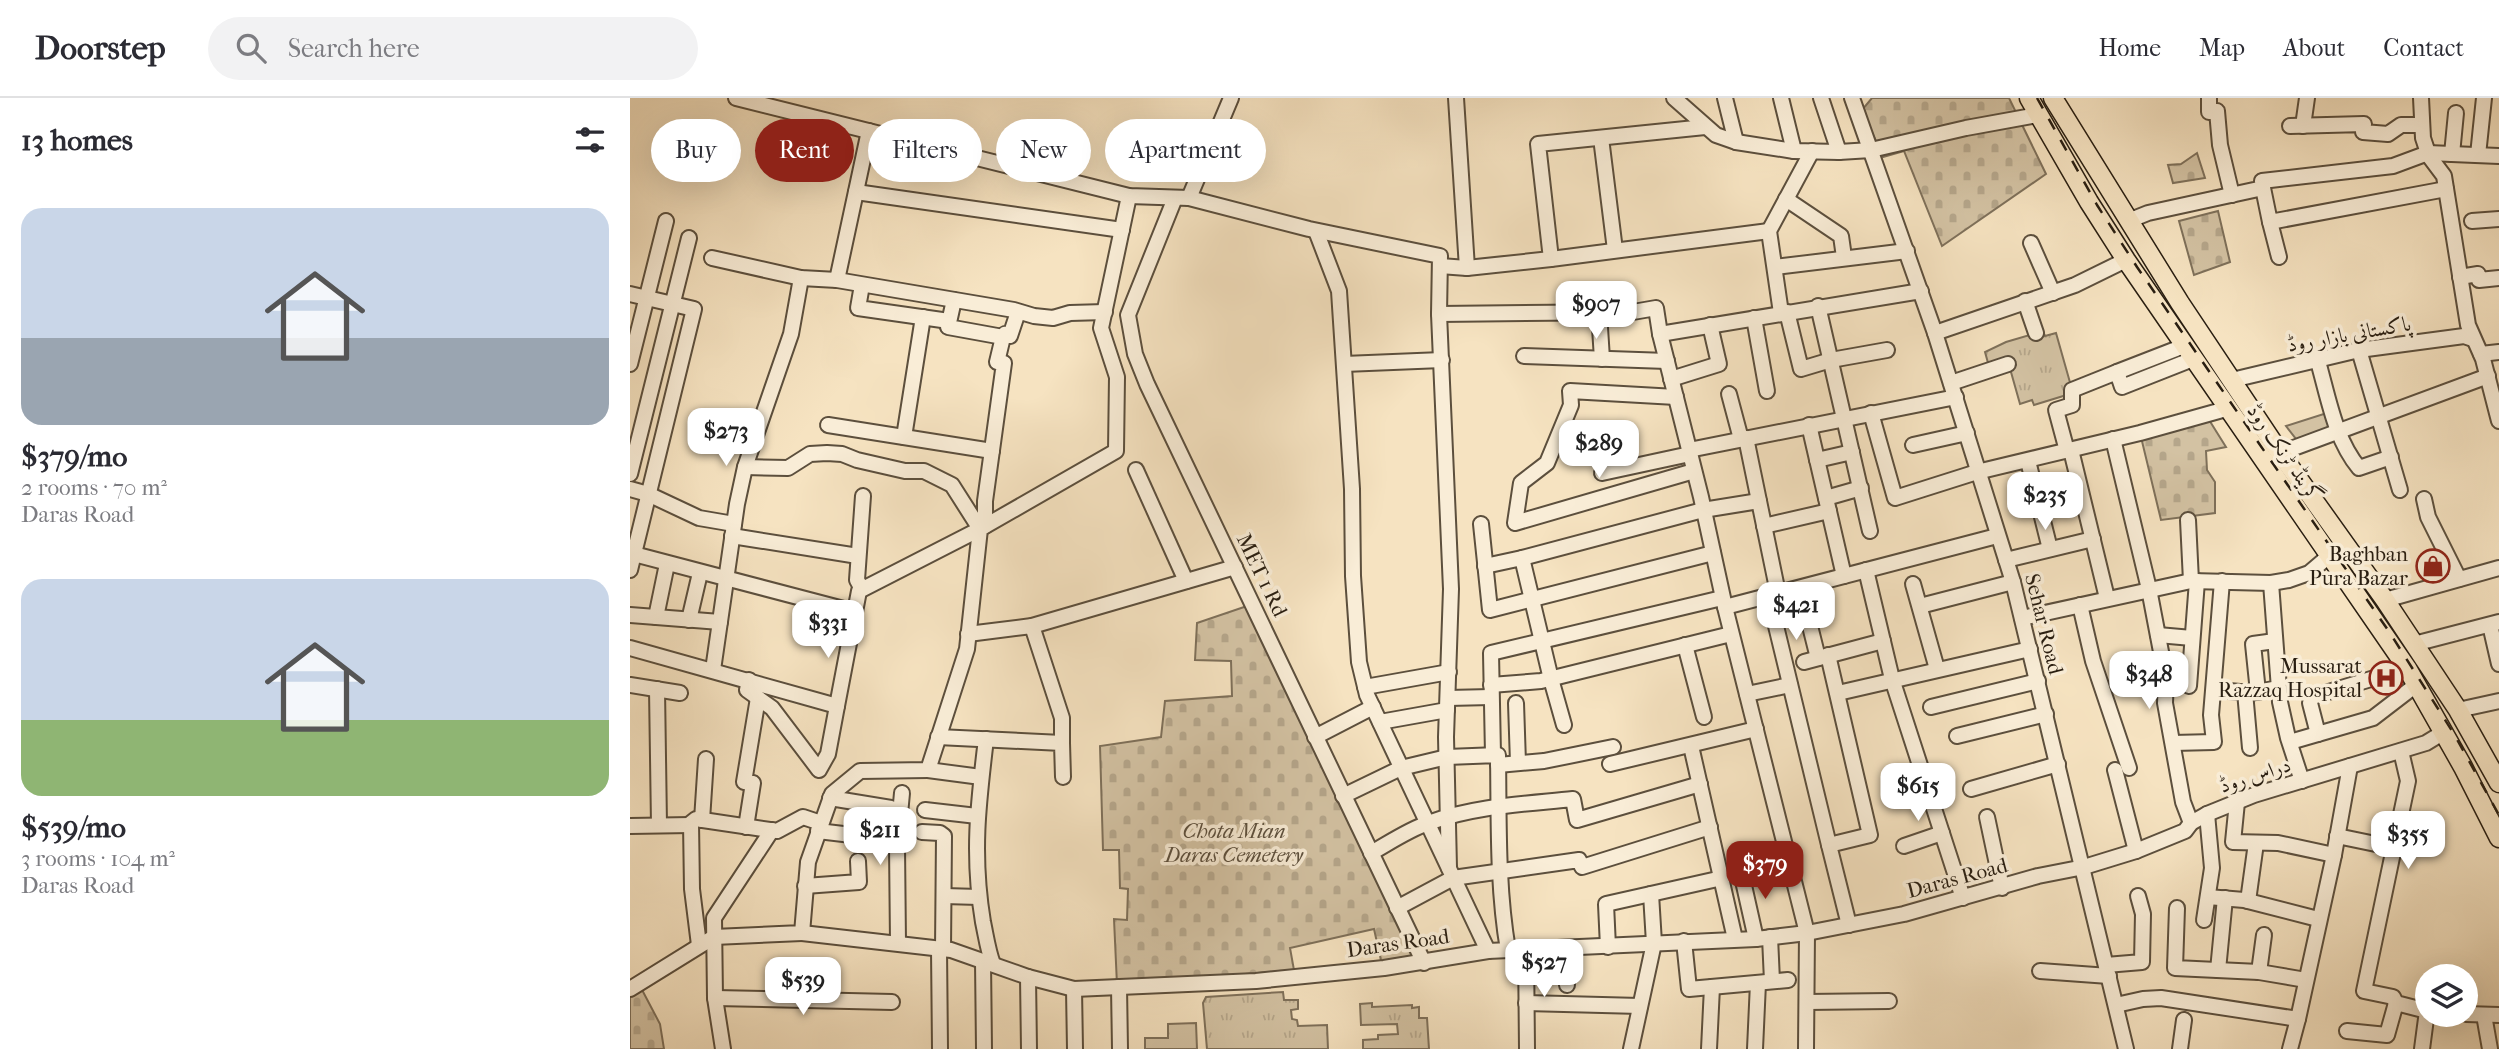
<!DOCTYPE html>
<meta charset="utf-8">
<style>
:root{--surface:#fff;--page:#f2f2f3;--text:#2b2b33;--muted:#7c7c81;--line:#e1e1e2;--accent:#8f2418}
body{margin:0;font-family:"IM FELL French Canon",Amiri,serif;background:var(--page);color:var(--text);height:100vh;display:flex;flex-direction:column;font-size:26px;white-space:nowrap}
*{box-sizing:border-box;margin:0}
p{font-size:23px;color:var(--muted)}
.icon{flex:none;width:38px;height:38px;fill:none;stroke:currentColor;stroke-width:2;stroke-linecap:round;stroke-linejoin:round}
.map{position:relative;flex:1;overflow:hidden}
.drawer{display:flex;flex-direction:column;background:var(--surface);width:630px}
.drawer>*{flex:none}
.top-card{position:absolute;left:21px;top:21px;width:665px;height:63px;display:flex;gap:14px}
.tools{position:absolute;left:1785px;top:866px;display:grid;gap:14px}
.tools a{display:grid;place-items:center;width:63px;height:63px;border-radius:50%;background:var(--surface);box-shadow:0 7px 28px #0002;font-size:35px}
.price{position:absolute;translate:-50% -60px;padding:0 16px;border-radius:14px;background:#fff;color:#222;font-size:23px;line-height:46px;filter:drop-shadow(0 2px 4px #0008)}
.price::after{content:'';position:absolute;left:50%;top:42px;width:21px;height:16px;margin-left:-10px;background:inherit;clip-path:polygon(0 0,100% 0,50% 100%)}
.price.selected{background:var(--accent);color:#fff}
ul{padding:0;list-style:none}
li{display:grid;align-content:center;gap:14px;height:371px;padding:0 21px}
li span{display:grid;place-items:center;height:217px;border-radius:21px;color:#555}
li>.icon{margin-inline-start:auto}
span .icon{width:126px;height:126px;fill:#fffc;stroke-width:1}
li b{font-size:30px}
h2{display:flex;justify-content:space-between;align-items:center;height:84px;padding:0 21px;font-size:30px}
.pill{padding:0 24px;border-radius:32px;background:var(--surface);box-shadow:0 7px 28px #0002;font-size:24px;line-height:63px}
.pill.selected{background:var(--accent);color:#fff}
header{display:flex;align-items:center;gap:42px;box-sizing:border-box;height:98px;padding:0 35px;background:var(--surface);border-bottom:2px solid var(--line)}
header strong{font-size:33px}
nav{display:flex;gap:38px;margin-inline-start:auto;font-size:24px}
.search{width:490px;height:63px;background:var(--page);display:flex;align-items:center;gap:18px;box-sizing:border-box;padding:0 24px;border-radius:38px;color:var(--muted);font-size:26px}
main{display:flex;flex:1;min-height:0}
.map>svg:first-child{display:block}
</style>
<header>
<strong>Doorstep</strong>
<div class="search"><svg class="icon" aria-label="search" viewBox="0 0 24 24"><circle cx="10" cy="10" r="6"/><path d="M15 15l6 6"/></svg>Search here</div>
<nav><a>Home</a><a>Map</a><a>About</a><a>Contact</a></nav>
</header>
<main>
<section class="drawer">
<h2>13 homes<svg class="icon" aria-label="filters" viewBox="0 0 24 24"><path d="M4 7h16M4 17h16"/><circle cx="9" cy="7" r="2"/><circle cx="15" cy="17" r="2"/></svg></h2>
<ul>
<li><span style="background:linear-gradient(#c9d6e8 60%,#9aa5b1 0)"><svg class="icon" aria-label="home" viewBox="0 0 24 24"><path d="M3 11l9-7 9 7M6 9v11h12V9"/></svg></span><div><b>$379/mo</b><p>2 rooms · 70 m²</p><p>Daras Road</p></div></li>
<li><span style="background:linear-gradient(#c9d6e8 65%,#8fb573 0)"><svg class="icon" aria-label="home" viewBox="0 0 24 24"><path d="M3 11l9-7 9 7M6 9v11h12V9"/></svg></span><div><b>$539/mo</b><p>3 rooms · 104 m²</p><p>Daras Road</p></div></li>
</ul>
</section>
<div class="map">
<svg width="1869" height="951" viewBox="0 0 1869 951">
<defs>
<pattern id="grass-tufts" width="24" height="20" patternUnits="userSpaceOnUse" patternTransform="scale(1.75)"><rect width="24" height="20" fill="#d3c2a3"/><path d="M3 7l-1-3M5 7V3M7 7l1-3M15 17l-1-3M17 17v-4M19 17l1-3" fill="none" stroke="#b5a68b"/></pattern>
<pattern id="cemetery-stones" width="16" height="16" patternUnits="userSpaceOnUse" patternTransform="scale(1.75)"><rect width="16" height="16" fill="#d3c2a3"/><path d="M2 7V4a2 2 0 0 1 4 0v3zM10 15v-3a2 2 0 0 1 4 0v3z" fill="#b5a68b"/></pattern>
</defs>
<rect width="100%" height="100%" fill="#f6e3c1"/>
<filter id="stains"><feTurbulence type="fractalNoise" baseFrequency=".00286" numOctaves="4"/><feColorMatrix values="0 0 0 0 .2 0 0 0 0 .09 0 0 0 0 .02 0 0 0 .5 -.17"/></filter>
<radialGradient id="worn" r=".72"><stop offset=".6" stop-color="#630" stop-opacity="0"/><stop offset="1" stop-color="#630" stop-opacity=".3"/></radialGradient>
<g fill="url(#grass-tufts)" stroke="#7e705a" stroke-width="2">
<path d="M 1413,233 L 1415,238 L 1426,235 L 1443,295 L 1404,307 L 1402,302 L 1390,306 L 1379,267 L 1360,272 L 1355,254 L 1376,244 Z"/>
<path d="M 653,894 L 654,902 L 668,902 L 668,911 L 661,912 L 662,921 L 667,922 L 668,928 L 697,927 L 698,951 L 577,951 L 573,905 L 576,899 Z"/>
<path d="M 742,905 L 742,909 L 782,907 L 782,910 L 789,909 L 789,920 L 797,920 L 799,951 L 733,951 L 733,942 L 748,941 L 748,937 L 768,936 L 767,926 L 731,927 L 730,906 Z"/>
<path d="M 566,925 L 567,951 L 515,951 L 515,940 L 538,940 L 538,926 Z"/>
</g>
<g fill="url(#cemetery-stones)" stroke="#7e705a" stroke-width="2">
<path d="M 1242,0 L 1379,0 L 1416,76 L 1312,148 L 1274,53 L 1253,59 L 1232,12 Z"/>
<path d="M 1567,55 L 1575,80 L 1543,85 L 1538,67 L 1551,66 Z"/>
<path d="M 1588,113 L 1600,164 L 1564,177 L 1549,123 Z"/>
<path d="M 1576,317 L 1596,349 L 1576,353 L 1577,372 L 1585,384 L 1585,415 L 1531,422 L 1510,335 Z"/>
<path d="M 617,508 L 791,862 L 752,867 L 744,831 L 660,850 L 664,872 L 487,887 L 484,821 L 497,822 L 498,791 L 490,790 L 489,752 L 473,752 L 470,648 L 531,639 L 535,603 L 602,598 L 601,563 L 565,562 L 567,525 Z"/>
<path d="M 10,888 L 30,926 L 34,951 L 0,951 L 0,894 Z"/>
</g>
<path fill="#d3c2a3" stroke="#7e705a" stroke-width="2" d="M 1700,314 L 1707,333 L 1670,346 L 1656,328 Z"/>
<g fill="none" stroke-linecap="round" stroke-linejoin="round">
<defs>
<g id="minor">
<path d="M 106,0 L 499,98 L 559,100 L 679,131 L 810,158 L 809,216 L 821,491 L 816,639 L 819,770"/>
<path d="M 826,0 L 837,170"/>
<path d="M 1044,0 L 1086,37 L 1106,44 L 1164,53 L 1209,54 L 1241,52 L 1336,30 L 1407,17"/>
<path d="M 1095,0 L 1106,44"/>
<path d="M 1151,0 L 1164,53"/>
<path d="M 1191,0 L 1209,54"/>
<path d="M 1222,0 L 1305,235 L 1383,484 L 1496,951"/>
<path d="M 1579,0 L 1579,14 L 1587,13 L 1590,47 L 1602,97"/>
<path d="M 1791,0 L 1793,40 L 1799,58 L 1814,78 L 1838,227 L 1853,261 L 1869,323"/>
<path d="M 1660,28 L 1734,26 L 1733,34 L 1758,36 L 1771,27 L 1792,27"/>
<path d="M 1673,28 L 1677,0"/>
<path d="M 971,40 L 985,152"/>
<path d="M 1822,56 L 1826,15"/>
<path d="M 1848,57 L 1854,0"/>
<path d="M 1633,90 L 1640,124 L 1816,91"/>
<path d="M 226,94 L 492,132"/>
<path d="M 545,100 L 498,217 L 505,256 L 517,286 L 794,865"/>
<path d="M 559,100 L 601,0"/>
<path d="M 1156,101 L 1211,138 L 1214,159"/>
<path d="M 1498,123 L 1518,115 L 1633,90 L 1632,83 L 1763,68 L 1798,55 L 1869,58"/>
<path d="M 1842,123 L 1869,121"/>
<path d="M 1640,124 L 1649,159"/>
<path d="M 686,133 L 709,193 L 722,391 L 723,478 L 729,564 L 737,597 L 858,853"/>
<path d="M 1401,145 L 1423,195"/>
<path d="M 82,160 L 171,180 L 207,182 L 239,33"/>
<path d="M 921,161 L 908,46 L 1075,29"/>
<path d="M 810,168 L 837,170 L 921,161 L 1139,133"/>
<path d="M 1145,169 L 1277,153"/>
<path d="M 1830,179 L 1848,176 L 1849,182 L 1869,180"/>
<path d="M 207,182 L 384,212 L 404,218 L 423,220 L 440,215 L 475,214"/>
<path d="M 232,187 L 228,210 L 319,223"/>
<path d="M 0,196 L 64,211 L 0,472"/>
<path d="M 324,202 L 318,229 L 373,239"/>
<path d="M 1395,203 L 1406,235"/>
<path d="M 1188,208 L 1240,433"/>
<path d="M 969,214 L 972,261"/>
<path d="M 1157,214 L 1171,271 L 1201,262 L 1257,252"/>
<path d="M 1151,215 L 1139,133 L 1182,53"/>
<path d="M 809,216 L 1003,214 L 1026,210 L 1030,236 L 1071,399 L 1095,509 L 1177,835 L 1176,951"/>
<path d="M 1124,220 L 1137,293"/>
<path d="M 1305,235 L 1445,187 L 1496,162"/>
<path d="M 1030,236 L 1291,193"/>
<path d="M 1729,252 L 1770,392"/>
<path d="M 1851,256 L 1869,254"/>
<path d="M 894,258 L 1037,263"/>
<path d="M 1687,260 C 1698,297 1704,340 1729,370 L 1761,359"/>
<path d="M 0,266 L 36,123"/>
<path d="M 714,266 L 812,262"/>
<path d="M 1487,274 L 1554,248"/>
<path d="M 1041,281 L 1089,266 L 1080,227"/>
<path d="M 1602,282 L 1729,252 L 1834,238 L 1843,241"/>
<path d="M 1321,285 L 1378,266"/>
<path d="M 1099,296 L 1111,341"/>
<path d="M 1046,299 L 940,293 L 941,307 L 917,365 L 891,385 L 885,425 L 1064,373"/>
<path d="M 1241,315 L 1265,400 L 1347,374 L 1510,335 L 1596,311"/>
<path d="M 198,327 L 362,353"/>
<path d="M 1179,327 L 1214,478"/>
<path d="M 274,339 L 293,219"/>
<path d="M 1116,340 L 1148,495"/>
<path d="M 1483,341 L 1519,491 L 1536,580 L 1535,605 L 1553,704 L 1561,725"/>
<path d="M 1283,347 L 1337,335"/>
<path d="M 1059,352 L 1326,299"/>
<path d="M 1441,352 L 1477,500"/>
<path d="M 1437,353 L 1426,312 L 1442,307 L 1442,292 L 1487,274 L 1492,289 L 1563,261"/>
<path d="M 1650,355 L 1858,278"/>
<path d="M 1187,362 L 1222,354"/>
<path d="M 1398,363 L 1420,451"/>
<path d="M 506,372 L 556,483"/>
<path d="M 972,375 L 1060,356"/>
<path d="M 0,376 L 59,140"/>
<path d="M 0,391 L 18,396 L 69,420 L 104,426"/>
<path d="M 1196,400 L 1231,390"/>
<path d="M 1794,401 L 1798,419 L 1829,481"/>
<path d="M 1558,422 L 1561,483"/>
<path d="M 851,426 L 860,512 L 1083,455"/>
<path d="M 355,428 L 355,403 L 374,265 L 367,264 L 373,239 L 375,236 L 380,238 L 388,214"/>
<path d="M 1134,428 L 1199,413"/>
<path d="M 102,438 L 228,458"/>
<path d="M 0,455 L 225,514"/>
<path d="M 892,460 L 1073,412 L 1129,403"/>
<path d="M 1376,462 L 1463,441"/>
<path d="M 855,468 L 892,460 L 921,581 L 934,627"/>
<path d="M 1236,472 L 1262,581 L 1333,800"/>
<path d="M 1641,485 L 1650,604 L 1658,640 L 1672,683"/>
<path d="M 1283,486 L 1307,571"/>
<path d="M 232,491 L 227,482 L 233,398"/>
<path d="M 1755,502 L 1869,470"/>
<path d="M 1450,507 L 1463,563 L 1499,670"/>
<path d="M 1290,508 L 1383,484"/>
<path d="M 1095,509 L 1367,438"/>
<path d="M 0,517 L 90,524"/>
<path d="M 26,519 L 37,466"/>
<path d="M 1178,520 L 1188,560"/>
<path d="M 1392,520 L 1561,483 L 1641,485 L 1659,482 L 1679,475 L 1699,458"/>
<path d="M 59,522 L 70,475"/>
<path d="M 1860,527 L 1869,566"/>
<path d="M 402,528 L 432,620 L 432,645"/>
<path d="M 1146,528 L 1199,747"/>
<path d="M 338,536 L 402,528 L 605,469"/>
<path d="M 1528,537 L 1562,540"/>
<path d="M 1784,546 L 1869,524"/>
<path d="M 1055,547 L 1074,619"/>
<path d="M 0,550 L 207,608 L 229,493 L 350,431 L 322,387 L 294,373 L 275,373 L 227,362 L 212,356 L 197,355 L 180,356 L 158,370 L 115,369"/>
<path d="M 1198,557 L 1240,737 L 1199,747 L 1219,827"/>
<path d="M 1174,564 L 1253,543"/>
<path d="M 83,572 L 107,406 L 115,369 L 161,236 L 171,180"/>
<path d="M 119,582 L 117,592 L 142,610 L 189,672 L 198,656 L 207,608"/>
<path d="M 0,587 L 50,595"/>
<path d="M 861,587 L 911,583 L 1101,536"/>
<path d="M 1559,588 L 1567,483"/>
<path d="M 735,589 L 819,574"/>
<path d="M 27,591 L 29,727"/>
<path d="M 1599,593 L 1621,595 L 1649,590"/>
<path d="M 1615,594 L 1620,650"/>
<path d="M 1628,594 L 1623,546 L 1645,543"/>
<path d="M 1208,595 L 1400,551"/>
<path d="M 1117,596 L 1160,587"/>
<path d="M 818,600 L 861,599"/>
<path d="M 886,605 L 888,665"/>
<path d="M 1301,609 L 1408,583"/>
<path d="M 1828,612 L 1869,603"/>
<path d="M 750,624 L 817,612"/>
<path d="M 1688,636 L 1680,605 L 1682,599 L 1777,570"/>
<path d="M 1327,638 L 1416,616"/>
<path d="M 308,639 L 432,645 L 433,679"/>
<path d="M 685,639 L 743,609"/>
<path d="M 356,641 C 348,707 342,758 353,824 C 356,838 358,853 363,866"/>
<path d="M 1660,644 L 1743,620 L 1786,587"/>
<path d="M 1543,645 L 1584,644 L 1581,617 L 1592,483"/>
<path d="M 1061,648 L 1105,841"/>
<path d="M 1771,653 L 1778,683 L 1734,893 L 1763,899 L 1766,905 L 1797,913"/>
<path d="M 863,657 L 861,555 L 1092,500"/>
<path d="M 980,666 L 1126,631"/>
<path d="M 868,667 L 914,663 L 983,649"/>
<path d="M 298,672 L 351,679"/>
<path d="M 1485,672 L 1506,753"/>
<path d="M 1341,691 L 1428,666"/>
<path d="M 713,698 L 771,670 L 817,659 L 868,657 C 869,722 867,788 878,852"/>
<path d="M 200,700 L 261,710"/>
<path d="M 1607,704 L 1603,744 L 1648,745 L 1704,757"/>
<path d="M 295,712 L 347,718"/>
<path d="M 1357,719 L 1372,790"/>
<path d="M 72,722 L 76,661"/>
<path d="M 0,728 L 61,727"/>
<path d="M 116,729 L 123,685 L 114,684 L 128,600"/>
<path d="M 188,733 L 230,738"/>
<path d="M 292,734 L 310,735 L 314,738 L 313,851"/>
<path d="M 1707,738 L 1765,750"/>
<path d="M 1274,748 L 1312,735"/>
<path d="M 741,755 C 759,745 778,732 798,725 C 844,708 895,706 943,701 L 947,722 L 1070,686"/>
<path d="M 1111,774 L 1126,841"/>
<path d="M 175,788 L 229,784 L 228,763"/>
<path d="M 314,798 L 349,799"/>
<path d="M 1578,799 L 1614,802 L 1688,821"/>
<path d="M 1618,803 L 1626,745"/>
<path d="M 767,810 L 823,780 L 949,762 L 952,769 L 1080,729"/>
<path d="M 1547,810 L 1545,870 L 1629,874 L 1676,882"/>
<path d="M 1574,822 L 1582,770 L 1577,716"/>
<path d="M 172,835 L 321,852 L 398,879 L 444,891 L 626,883 L 754,870 L 858,853 L 1126,841 L 1177,835 L 1274,816 L 1408,778 L 1454,769 L 1506,753 L 1555,733 L 1561,725 L 1577,716 L 1624,697 L 1796,645 L 1814,634"/>
<path d="M 1140,839 L 1142,883"/>
<path d="M 1054,843 L 1059,891 L 1158,882"/>
<path d="M 268,845 L 267,748 L 272,695"/>
<path d="M 69,847 L 62,791 L 61,725 L 66,721 L 147,733 L 173,719 L 191,725"/>
<path d="M 978,849 L 976,806 L 1092,780"/>
<path d="M 309,851 L 310,951"/>
<path d="M 896,851 L 897,951"/>
<path d="M 935,851 L 937,887"/>
<path d="M 353,863 L 354,951"/>
<path d="M 1476,867 L 1512,864 L 1513,816 L 1508,798"/>
<path d="M 1588,872 L 1595,800"/>
<path d="M 1410,873 L 1479,878"/>
<path d="M 1629,874 L 1634,837"/>
<path d="M 398,879 L 399,951"/>
<path d="M 489,889 L 490,951"/>
<path d="M 0,891 L 84,839 L 172,835 L 178,764 L 202,696 L 230,673 L 298,672 L 337,551 L 350,431 L 486,353 L 487,279 L 471,230 L 499,98"/>
<path d="M 444,891 L 445,951"/>
<path d="M 85,900 L 262,904"/>
<path d="M 1177,904 L 1259,903"/>
<path d="M 896,905 L 1010,908"/>
<path d="M 1486,907 L 1513,901 L 1531,900 L 1668,921"/>
<path d="M 1836,916 L 1869,917"/>
<path d="M 1854,917 L 1860,951"/>
<path d="M 1717,933 L 1757,937 L 1766,905"/>
<path d="M 93,951 L 85,900 L 84,820 L 142,732"/>
<path d="M 1001,951 L 1024,845 L 1021,796"/>
<path d="M 1079,951 L 1082,889"/>
<path d="M 1125,951 L 1128,885"/>
<path d="M 1550,951 L 1554,922"/>
<path d="M 1660,951 L 1668,921 L 1704,757 L 1720,668"/>
<path d="M 1792,951 L 1797,913"/>
</g>
<g id="major">
<path d="M 1399,0 L 1459,104 L 1496,162 L 1777,570 L 1833,669 L 1869,740"/>
<path d="M 1423,0 L 1550,205 L 1650,355 L 1755,502 L 1828,612 L 1869,685"/>
</g>
</defs>
<use href="#minor" stroke="#5c4f3d" stroke-width="18"/>
<use href="#major" stroke="#291e11" stroke-width="21"/>
<use href="#minor" stroke="#f9edd7" stroke-width="14"/>
<use href="#major" stroke="#f6e3c1" stroke-width="18"/>
<path stroke="#291e11" stroke-width="2.5" stroke-dasharray="12 12" stroke-linecap="butt" d="M 1407,0 L 1467,107 L 1507,169 L 1760,535 L 1824,636 L 1869,717"/>
</g>
<defs>
<symbol id="shop-ring" viewBox="-11 -11 22 22"><circle r="9.5" fill="#f9edd7" stroke="#8f2418" stroke-width="1.5"/><path d="M-5-2.5h2.3a2.7 3.5 0 0 1 5.4 0H5L5.5 6h-11ZM-1.5-2.5h3a1.5 2.3 0 0 0-3 0Z" fill="#8f2418"/></symbol>
<symbol id="hospital-ring" viewBox="-11 -11 22 22"><circle r="9.5" fill="#f9edd7" stroke="#8f2418" stroke-width="1.5"/><path d="M-5-5h3v3.5h4V-5h3V5h-3V1.5h-4V5h-3Z" fill="#8f2418"/></symbol>
</defs>
<g fill-rule="evenodd">
<use href="#shop-ring" x="1784" y="449" width="38" height="38"/>
<use href="#hospital-ring" x="1737" y="561" width="38" height="38"/>
</g>
<g text-anchor="middle" stroke-width="7" stroke-linejoin="round" paint-order="stroke">
<g font-size="21" fill="#291e11" stroke="#f9edd7">
<text transform="translate(1719 236) rotate(-10)" y="7">پاکستانی بازار روڈ</text>
<text transform="translate(1655 355) rotate(55)" y="7">گرینڈ ٹرنک روڈ</text>
<text transform="translate(632 477) rotate(64)" y="7">MET 1 Rd</text>
<text transform="translate(1414 526) rotate(76)" y="7">Sehar Road</text>
<text transform="translate(1625 677) rotate(-18)" y="7">دراس روڈ</text>
<text transform="translate(1327 780) rotate(-15)" y="7">Daras Road</text>
<text transform="translate(768 845) rotate(-8)" y="7">Daras Road</text>
</g>
<g font-size="21" fill="#291e11" stroke="#f9edd7" text-anchor="end">
<text x="1778" y="463">Baghban<tspan x="1778" dy="24">Pura Bazar</tspan></text>
<text x="1732" y="575">Mussarat<tspan x="1732" dy="24">Razzaq Hospital</tspan></text>
</g>
<g font-size="21" font-style="italic" fill="#5c4f3d" stroke="#f9edd7">
<text x="604" y="740">Chota Mian<tspan x="604" dy="24">Daras Cemetery</tspan></text>
</g>
</g>
<rect width="100%" height="100%" filter="url(#stains)"/>
<rect width="100%" height="100%" fill="url(#worn)"/>
</svg>
<div class="tools">
<a><svg class="icon" aria-label="layers" viewBox="0 0 24 24"><path d="M12 4l9 5-9 5-9-5zM3 14l9 5 9-5"/></svg></a>
</div>
<b class="price" style="left:966px;top:243px">$907</b>
<b class="price" style="left:96px;top:370px">$273</b>
<b class="price" style="left:969px;top:382px">$289</b>
<b class="price" style="left:1415px;top:434px">$235</b>
<b class="price" style="left:1166px;top:544px">$421</b>
<b class="price" style="left:198px;top:562px">$331</b>
<b class="price" style="left:1519px;top:613px">$348</b>
<b class="price" style="left:1288px;top:725px">$615</b>
<b class="price" style="left:250px;top:769px">$211</b>
<b class="price" style="left:1778px;top:773px">$355</b>
<b class="price selected" style="left:1135px;top:803px">$379</b>
<b class="price" style="left:914px;top:901px">$527</b>
<b class="price" style="left:173px;top:919px">$539</b>
<div class="top-card">
<a class="pill">Buy</a>
<a class="pill selected">Rent</a>
<a class="pill">Filters</a>
<a class="pill">New</a>
<a class="pill">Apartment</a>
</div>
</div>
</main>
